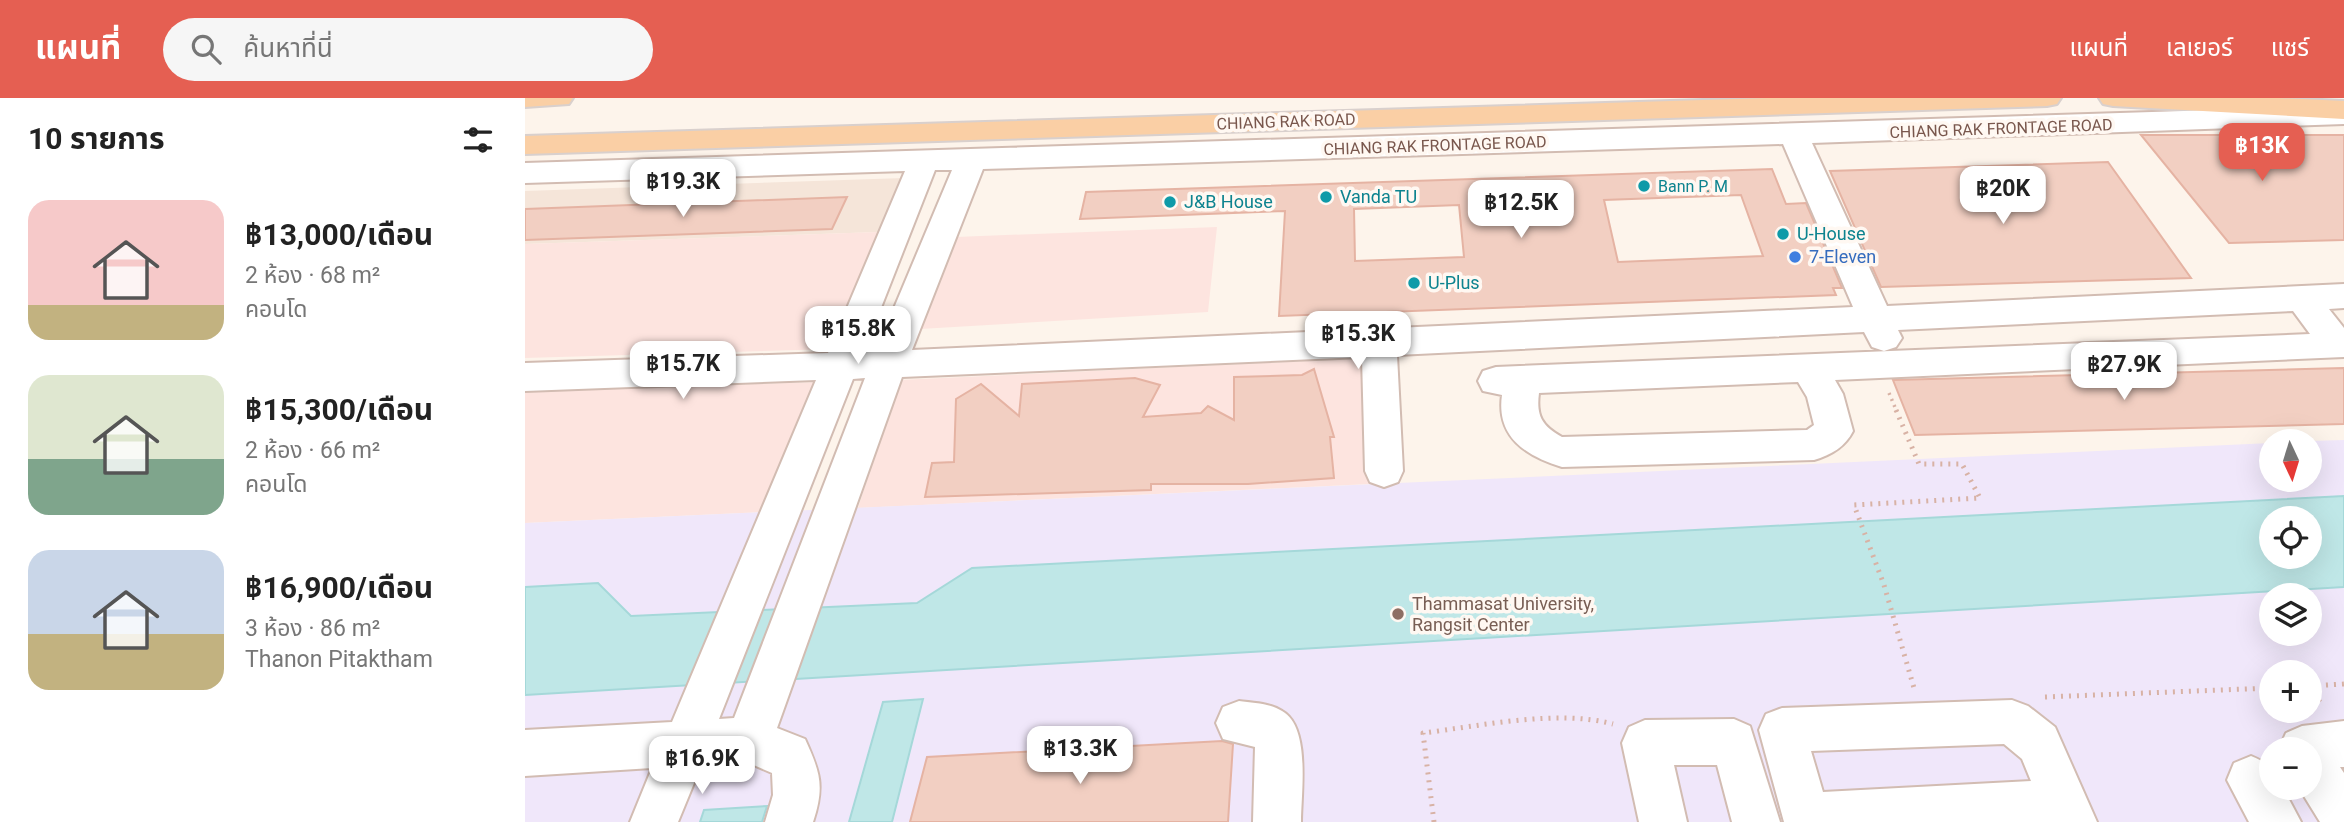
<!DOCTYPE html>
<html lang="th">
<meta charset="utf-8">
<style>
:root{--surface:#fff;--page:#f6f6f6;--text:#222;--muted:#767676;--accent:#e55f52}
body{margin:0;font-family:Roboto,"Noto Sans Thai",sans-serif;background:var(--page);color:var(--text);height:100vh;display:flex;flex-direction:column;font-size:26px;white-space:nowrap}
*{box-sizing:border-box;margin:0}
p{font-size:23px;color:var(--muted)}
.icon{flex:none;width:38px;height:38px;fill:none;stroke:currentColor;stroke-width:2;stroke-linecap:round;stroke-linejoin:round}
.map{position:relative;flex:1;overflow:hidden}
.details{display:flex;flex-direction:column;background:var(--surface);width:525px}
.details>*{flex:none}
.needle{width:46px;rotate:176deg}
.fabs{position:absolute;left:1734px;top:331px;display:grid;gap:14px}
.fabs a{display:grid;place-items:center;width:63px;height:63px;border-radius:50%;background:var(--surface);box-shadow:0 7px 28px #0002;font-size:35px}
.price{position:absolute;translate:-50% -60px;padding:0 16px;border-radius:14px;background:#fff;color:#222;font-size:23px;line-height:46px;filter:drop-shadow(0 2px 4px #0008)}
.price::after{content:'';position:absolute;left:50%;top:42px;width:21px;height:16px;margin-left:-10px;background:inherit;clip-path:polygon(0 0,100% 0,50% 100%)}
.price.on{background:var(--accent);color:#fff}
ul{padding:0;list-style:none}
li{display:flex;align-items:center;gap:21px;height:175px;padding:0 28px}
li span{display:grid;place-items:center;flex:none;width:196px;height:140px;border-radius:21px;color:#555}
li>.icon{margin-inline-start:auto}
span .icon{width:84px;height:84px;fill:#fffc;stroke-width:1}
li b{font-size:30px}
h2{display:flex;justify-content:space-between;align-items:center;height:84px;padding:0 28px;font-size:30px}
header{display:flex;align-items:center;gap:42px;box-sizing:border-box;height:98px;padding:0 35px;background:var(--accent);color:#fff}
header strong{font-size:33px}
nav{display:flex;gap:38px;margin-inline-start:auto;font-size:24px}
.search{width:490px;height:63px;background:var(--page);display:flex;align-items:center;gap:18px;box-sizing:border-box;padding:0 24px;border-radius:38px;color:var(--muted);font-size:26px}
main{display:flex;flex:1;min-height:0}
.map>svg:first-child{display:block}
</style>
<header>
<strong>แผนที่</strong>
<div class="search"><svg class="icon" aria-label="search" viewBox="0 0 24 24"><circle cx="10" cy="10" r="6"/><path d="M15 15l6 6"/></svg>ค้นหาที่นี่</div>
<nav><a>แผนที่</a><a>เลเยอร์</a><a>แชร์</a></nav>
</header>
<main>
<section class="details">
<h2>10 รายการ<svg class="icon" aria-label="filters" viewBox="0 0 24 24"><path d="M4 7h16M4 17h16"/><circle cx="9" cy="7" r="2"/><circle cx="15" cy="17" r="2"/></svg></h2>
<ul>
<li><span style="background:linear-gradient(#f6c9c9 75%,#c2b280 0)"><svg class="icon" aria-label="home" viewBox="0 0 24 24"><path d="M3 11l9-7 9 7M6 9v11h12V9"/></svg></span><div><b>฿13,000/เดือน</b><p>2 ห้อง · 68 m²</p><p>คอนโด</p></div></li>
<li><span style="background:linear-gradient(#dfe7d0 60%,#7fa58c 0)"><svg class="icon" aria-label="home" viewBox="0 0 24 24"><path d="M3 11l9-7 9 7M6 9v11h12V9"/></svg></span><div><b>฿15,300/เดือน</b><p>2 ห้อง · 66 m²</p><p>คอนโด</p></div></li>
<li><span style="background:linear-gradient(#c9d6e8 60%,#c2b280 0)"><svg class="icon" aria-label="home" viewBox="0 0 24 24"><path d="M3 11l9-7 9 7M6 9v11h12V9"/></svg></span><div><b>฿16,900/เดือน</b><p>3 ห้อง · 86 m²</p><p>Thanon Pitaktham</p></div></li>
</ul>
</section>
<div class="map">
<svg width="1819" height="724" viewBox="0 0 1819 724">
<rect width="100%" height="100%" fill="#fdf4eb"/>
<path fill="#f5e5d9" d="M 379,80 L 353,134 L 0,146 L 0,93 Z"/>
<g fill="#fde4df">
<path d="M 692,129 L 683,214 L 395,231 L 431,139 Z"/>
<path d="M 353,134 L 309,251 L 0,260 L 0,146 Z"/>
<path d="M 845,260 L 844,386 L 333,410 L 374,282 Z"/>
<path d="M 296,284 L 240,414 L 0,425 L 0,293 Z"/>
</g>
<path fill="#f0e7fa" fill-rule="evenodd" d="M 1819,342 L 1819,724 L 0,724 L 0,425 L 1746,345 L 1746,382 L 1785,382 L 1785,343 ZM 1746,420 L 1785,420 L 1785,458 L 1746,458 ZM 1746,497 L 1785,497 L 1785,536 L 1746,536 ZM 1746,574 L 1785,574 L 1785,612 L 1746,612 ZM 1746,651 L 1785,651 L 1785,690 L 1746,690 Z"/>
<g fill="#bfe7e7" stroke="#a5d8d9" stroke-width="2" fill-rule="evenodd">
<path d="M 1819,398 L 1819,489 L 0,597 L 0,489 L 73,485 L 106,518 L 392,505 L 447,470 ZM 1746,420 L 1785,420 L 1785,458 L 1746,458 Z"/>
<path d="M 398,601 L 367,724 L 324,724 L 358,604 Z"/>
<path d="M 242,708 L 237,724 L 175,724 L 179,712 Z"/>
</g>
<g fill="#f2cfc2" stroke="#e5b3a3" stroke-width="2" fill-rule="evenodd">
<path d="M 1616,37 L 1819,37 L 1819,142 L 1704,145 Z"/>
<path d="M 1583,64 L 1666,180 L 1356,189 L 1305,73 Z"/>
<path d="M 1247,71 L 1261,106 L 1281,105 L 1317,190 L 1308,190 L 1311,197 L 754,218 L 760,113 L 555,121 L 561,94 ZM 1216,97 L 1238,158 L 1093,164 L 1079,102 ZM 934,107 L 939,159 L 830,163 L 829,111 Z"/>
<path d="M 322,99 L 307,131 L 0,142 L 0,111 Z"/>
<path d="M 1819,270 L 1819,326 L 1390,337 L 1368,282 Z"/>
<path d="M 789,271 L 809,339 L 805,339 L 809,380 L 723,386 L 626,386 L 626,392 L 400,399 L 407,365 L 429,364 L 431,301 L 456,286 L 494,318 L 497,286 L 610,280 L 635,287 L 618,319 L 676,315 L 683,308 L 709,322 L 709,279 L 777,277 Z"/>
<path d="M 697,643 L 708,646 L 703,724 L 385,724 L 402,659 Z"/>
</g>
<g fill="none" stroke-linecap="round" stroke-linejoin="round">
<defs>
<g id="minor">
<path d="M 1819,8 L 1819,26 L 1287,45 L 1362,208 L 1819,186 L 1819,210 L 1804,211 L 1819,230 L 1819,259 L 1310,282 L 1318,296 L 1328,333 C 1320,349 1306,357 1289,362 L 1037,369 C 1001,358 971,339 977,297 L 958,293 L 953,283 L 958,273 L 971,269 L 1785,236 L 1768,213 L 1373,232 L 1377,240 L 1371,249 L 1359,253 L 1347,249 L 1339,234 L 872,257 L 878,373 L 873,384 L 859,389 L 845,384 L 840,373 L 837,259 L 377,279 L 252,630 L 280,641 C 295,674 300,688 288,724 L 240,724 L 248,697 L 247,675 L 224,665 L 176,668 L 153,724 L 105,724 L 127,670 L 0,678 L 0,632 L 147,624 L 291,282 L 0,293 L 0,265 L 303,255 L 380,73 L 0,85 L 0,65 ZM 1258,46 L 1328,209 L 387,252 L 458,71 ZM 410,72 L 427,72 L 351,253 L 339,253 ZM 340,280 L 209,620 L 194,621 L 328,281 ZM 1273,284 L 1282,299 L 1289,327 L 1282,332 L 1037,339 C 1017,328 1011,318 1014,295 Z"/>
<path d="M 1487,602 L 1503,608 L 1530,629 L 1572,724 L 1259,724 L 1234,632 L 1241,616 L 1257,610 ZM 1479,646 L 1497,661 L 1506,683 L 1298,694 L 1286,653 Z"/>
<path d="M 714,603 C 728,605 745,605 757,613 C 786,629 776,695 776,724 L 728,724 L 730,649 L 698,641 L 691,625 L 698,609 Z"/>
<path d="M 1209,621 L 1225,628 L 1255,724 L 1207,724 L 1192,667 L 1149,667 L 1162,724 L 1114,724 L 1097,645 L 1104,629 L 1120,622 Z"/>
<path d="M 1819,623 L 1819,669 L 1815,669 L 1819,675 L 1819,724 L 1795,724 L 1774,690 L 1785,690 L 1785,651 L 1754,651 L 1761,635 L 1777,628 Z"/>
<path d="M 1726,658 C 1745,666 1746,669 1746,690 L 1758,690 L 1776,724 L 1724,724 L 1702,682 L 1709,665 Z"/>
</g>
<g id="major">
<path d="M 0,0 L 48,0 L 44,6 L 0,9 Z"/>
<path d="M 1243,0 L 1536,0 L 1532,6 L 1522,8 L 0,56 L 0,38 Z"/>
<path d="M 1574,0 L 1753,0 L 1819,3 L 1819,21 L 1588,8 L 1578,6 Z"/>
</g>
</defs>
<use href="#minor" stroke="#d2bcb2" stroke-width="4"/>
<use href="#major" stroke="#d9d0cd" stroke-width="4"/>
<path stroke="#d8b2a5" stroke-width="3.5" stroke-dasharray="2 4.5" stroke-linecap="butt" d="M 1364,295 L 1372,314"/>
<g stroke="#d8b2a5" stroke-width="5" stroke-dasharray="2 6" stroke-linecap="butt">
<path d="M 1371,312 L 1394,366 L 1437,366 L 1455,400 L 1329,407 L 1359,487 L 1389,590"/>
<path d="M 1785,588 L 1819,586"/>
<path d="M 1785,589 L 1798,609"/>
<path d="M 1520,599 L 1746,590"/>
<path d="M 909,724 L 898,635 C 955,628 1033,611 1088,626"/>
</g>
<use href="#minor" fill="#fff" fill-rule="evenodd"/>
<use href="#major" fill="#facfa5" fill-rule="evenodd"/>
</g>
<g fill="#0f9aa8" stroke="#fff8f2" stroke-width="2.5">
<circle cx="1119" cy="88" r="7"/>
<circle cx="801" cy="99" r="7"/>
<circle cx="645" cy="104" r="7"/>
<circle cx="1258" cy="136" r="7"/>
<circle cx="889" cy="185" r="7"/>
</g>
<circle fill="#3f7fe0" stroke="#fff8f2" stroke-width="2.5" cx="1270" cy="159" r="7"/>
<circle fill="#8d6e63" stroke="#fff8f2" stroke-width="2.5" cx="873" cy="516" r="7"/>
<g text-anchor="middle" stroke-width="7" stroke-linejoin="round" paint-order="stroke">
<g font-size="16" fill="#79574d" stroke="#fff8f2">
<text transform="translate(761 23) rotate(-2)" y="6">CHIANG RAK ROAD</text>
<text transform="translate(1476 30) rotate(-2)" y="6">CHIANG RAK FRONTAGE ROAD</text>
<text transform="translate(910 47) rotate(-2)" y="6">CHIANG RAK FRONTAGE ROAD</text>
</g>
<g font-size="16" fill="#0d838f" stroke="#fff8f2" text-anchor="start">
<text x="1133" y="94">Bann P. M</text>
</g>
<g font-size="18" fill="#0d838f" stroke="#fff8f2" text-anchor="start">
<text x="815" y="105">Vanda TU</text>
<text x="659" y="110">J&amp;B House</text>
<text x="1272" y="142">U-House</text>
<text x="903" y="191">U-Plus</text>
</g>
<g font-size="18" fill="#366cbe" stroke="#fff8f2" text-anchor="start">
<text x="1284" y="165">7-Eleven</text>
</g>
<g font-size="18" fill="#785e54" stroke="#fff8f2" text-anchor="start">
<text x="887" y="512">Thammasat University,<tspan x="887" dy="21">Rangsit Center</tspan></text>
</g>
</g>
</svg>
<div class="fabs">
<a><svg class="needle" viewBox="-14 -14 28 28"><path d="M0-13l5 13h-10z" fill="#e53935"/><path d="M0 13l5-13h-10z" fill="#767676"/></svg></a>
<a><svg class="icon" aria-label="locate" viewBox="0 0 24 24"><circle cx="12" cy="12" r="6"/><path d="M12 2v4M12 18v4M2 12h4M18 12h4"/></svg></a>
<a><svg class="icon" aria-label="layers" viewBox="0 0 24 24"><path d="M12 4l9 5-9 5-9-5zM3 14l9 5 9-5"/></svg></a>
<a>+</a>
<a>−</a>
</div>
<b class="price on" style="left:1737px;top:85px">฿13K</b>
<b class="price" style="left:158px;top:121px">฿19.3K</b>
<b class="price" style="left:1478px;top:128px">฿20K</b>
<b class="price" style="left:996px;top:142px">฿12.5K</b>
<b class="price" style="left:333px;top:268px">฿15.8K</b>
<b class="price" style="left:833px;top:273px">฿15.3K</b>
<b class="price" style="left:158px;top:303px">฿15.7K</b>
<b class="price" style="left:1599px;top:304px">฿27.9K</b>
<b class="price" style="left:555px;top:688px">฿13.3K</b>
<b class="price" style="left:177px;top:698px">฿16.9K</b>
</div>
</main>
